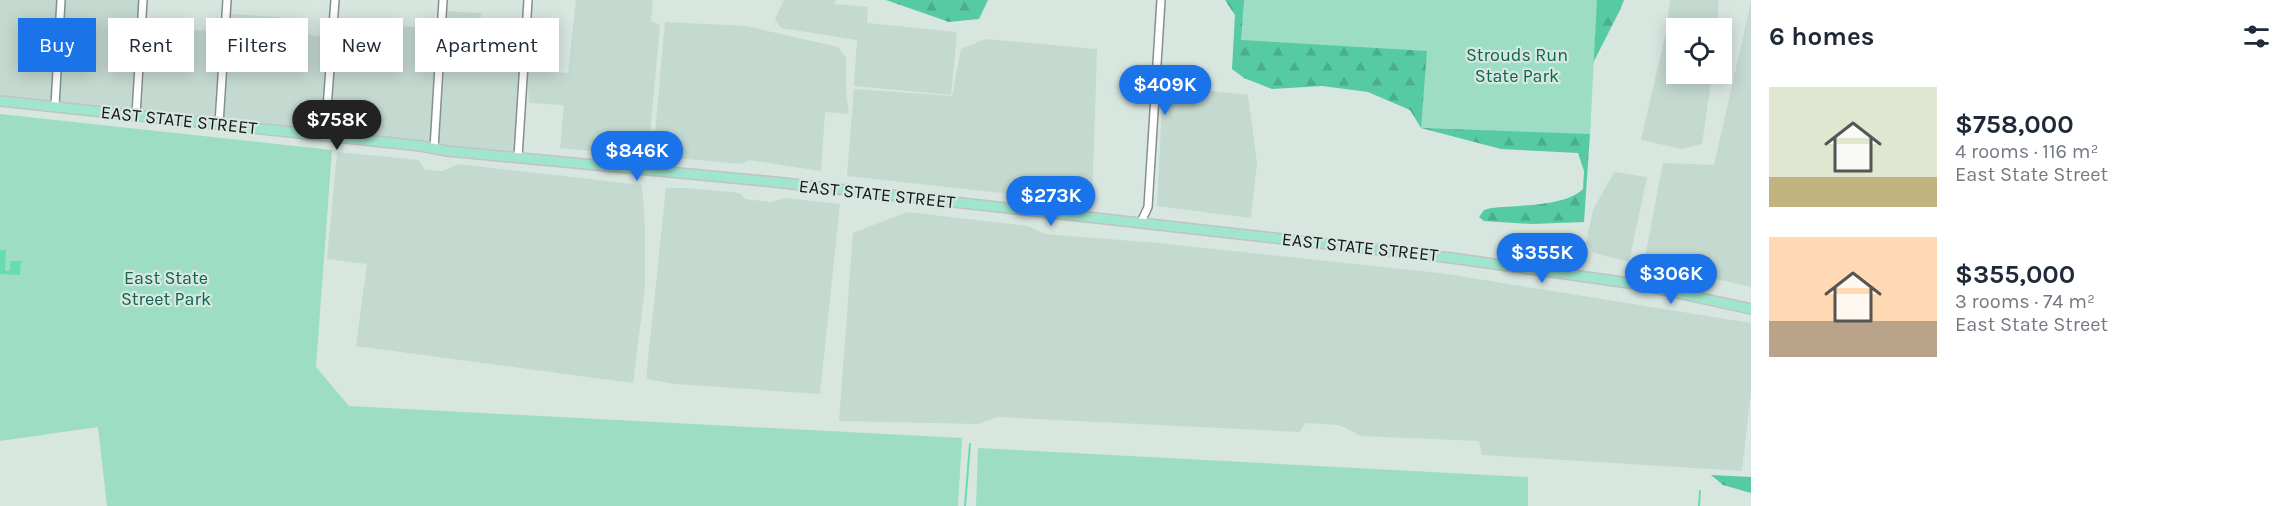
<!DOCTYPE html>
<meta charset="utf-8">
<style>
:root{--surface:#fff;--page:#f6f6f7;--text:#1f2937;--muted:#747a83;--accent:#1a73e8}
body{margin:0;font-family:Karla,sans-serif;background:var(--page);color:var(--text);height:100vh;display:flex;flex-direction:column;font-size:22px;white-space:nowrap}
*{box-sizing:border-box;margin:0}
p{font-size:20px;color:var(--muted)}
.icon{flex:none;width:33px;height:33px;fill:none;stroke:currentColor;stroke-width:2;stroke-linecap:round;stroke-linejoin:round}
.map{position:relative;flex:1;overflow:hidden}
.side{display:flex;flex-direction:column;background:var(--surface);width:540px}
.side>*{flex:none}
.banner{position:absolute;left:18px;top:18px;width:570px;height:54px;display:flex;gap:12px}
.controls{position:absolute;left:1666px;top:18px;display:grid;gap:12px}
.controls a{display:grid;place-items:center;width:66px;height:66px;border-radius:0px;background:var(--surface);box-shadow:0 3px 15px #0003;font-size:30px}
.price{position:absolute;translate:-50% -51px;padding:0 14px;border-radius:21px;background:var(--accent);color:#fff;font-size:20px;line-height:39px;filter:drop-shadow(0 2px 3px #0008)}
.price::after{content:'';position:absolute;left:50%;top:36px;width:18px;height:14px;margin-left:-9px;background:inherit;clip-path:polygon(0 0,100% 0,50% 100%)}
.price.active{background:#222;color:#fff}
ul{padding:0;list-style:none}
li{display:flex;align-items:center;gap:18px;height:150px;padding:0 18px}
li span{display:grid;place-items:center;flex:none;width:168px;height:120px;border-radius:0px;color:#555}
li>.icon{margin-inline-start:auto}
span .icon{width:72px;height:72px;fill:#fffc;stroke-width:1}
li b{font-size:26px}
h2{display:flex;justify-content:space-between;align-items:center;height:72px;padding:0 18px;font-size:26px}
.tag{padding:0 21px;border-radius:0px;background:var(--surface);box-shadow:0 3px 15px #0003;font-size:21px;line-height:54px}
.tag.active{background:var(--accent);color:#fff}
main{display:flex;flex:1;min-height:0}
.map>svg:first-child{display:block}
</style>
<main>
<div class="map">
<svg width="1751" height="506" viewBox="0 0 1751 506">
<defs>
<pattern id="forest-firs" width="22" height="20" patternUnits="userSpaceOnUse" patternTransform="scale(1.5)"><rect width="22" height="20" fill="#56caa2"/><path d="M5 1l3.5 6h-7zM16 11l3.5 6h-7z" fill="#4aad8b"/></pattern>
</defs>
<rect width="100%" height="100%" fill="#d8e6e0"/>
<g fill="#c4d9d0">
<path d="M 0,0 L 143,0 L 142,27 L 229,32 L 229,14 L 280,17 L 280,33 L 332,37 L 333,21 L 441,29 L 443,11 L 481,13 L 479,65 L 521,67 L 518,157 L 0,101 Z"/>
<path d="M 576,0 L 653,0 L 651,21 L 660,25 L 648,156 L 560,148 L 564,105 L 529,103 L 527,69 L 568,73 Z"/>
<path d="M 784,0 L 836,0 L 834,4 L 868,7 L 867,23 L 957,32 L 951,95 L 854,86 L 857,40 L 781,28 L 775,19 Z"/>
<path d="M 1670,0 L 1719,0 L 1716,28 L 1677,28 L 1677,74 L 1712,74 L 1702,144 L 1682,149 L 1641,140 L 1667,28 Z"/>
<path d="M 1751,2 L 1751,287 L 1644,263 L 1663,163 L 1714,165 Z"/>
<path d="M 665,22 L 746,26 L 838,47 L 846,58 L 846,90 L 849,114 L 825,112 L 821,171 L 749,160 L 742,164 L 653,156 Z"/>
<path d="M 986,39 L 1097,49 L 1092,203 L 847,176 L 854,89 L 952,96 L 961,49 Z"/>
<path d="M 1163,85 L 1248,95 L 1257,163 L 1251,218 L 1157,206 Z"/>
<path d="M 337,152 L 419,160 L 425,170 L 443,171 L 458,164 L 642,185 L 645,228 L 645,288 L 633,383 L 356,346 L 367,264 L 327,259 Z"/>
<path d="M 1614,172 L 1647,177 L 1629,262 L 1594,253 L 1586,243 L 1593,210 Z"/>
<path d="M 666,188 L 687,188 L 740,193 L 745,199 L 771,202 L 785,198 L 840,204 L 820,394 L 676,384 L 646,379 Z"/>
<path d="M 907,212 L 1028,226 L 1045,234 L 1158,243 L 1440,273 L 1751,323 L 1751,391 L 1742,471 L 1482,455 L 1479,441 L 1361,436 L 1339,425 L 1305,423 L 1300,432 L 997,417 L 979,424 L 839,421 L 853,233 Z"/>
</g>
<g fill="url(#forest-firs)">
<path d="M 886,0 L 988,0 L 979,19 L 949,22 Z"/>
<path d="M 1225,0 L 1624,0 L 1620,10 L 1591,67 L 1590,134 L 1584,222 L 1532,224 L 1484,221 L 1479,217 L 1484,210 L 1491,208 C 1516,205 1565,207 1583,189 L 1584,171 L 1578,153 L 1501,149 L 1421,128 L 1410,110 L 1368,92 L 1322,86 L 1272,89 L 1244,78 L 1232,69 L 1235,15 Z"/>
<path d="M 1711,475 L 1751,477 L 1751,493 L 1723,485 Z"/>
</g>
<g fill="#9dddc3">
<path d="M 1244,0 L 1597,0 L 1590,134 L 1421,128 L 1427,51 L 1241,40 Z"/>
<path d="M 0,114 L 332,150 L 316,367 L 349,406 L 962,438 L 958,506 L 107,506 L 98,427 L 0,441 Z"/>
<path d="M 978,448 L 1528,477 L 1528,506 L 976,506 Z"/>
</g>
<path fill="#69dbb3" d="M 0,250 L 6,250 L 5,271 L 10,271 L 10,261 L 21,261 L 20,275 L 0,274 Z"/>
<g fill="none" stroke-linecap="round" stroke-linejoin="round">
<g stroke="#69dbb3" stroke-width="2">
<path d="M 965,506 L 970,444"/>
<path d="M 1699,506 L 1700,491"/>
</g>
<defs>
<g id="minor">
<path d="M 55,106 L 61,0"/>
<path d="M 136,115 L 143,0"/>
<path d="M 219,124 L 227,0"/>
<path d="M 325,136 L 335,0"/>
<path d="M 434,149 L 443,0"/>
<path d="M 518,157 L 528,0"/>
<path d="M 1141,222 L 1148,207 L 1161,0"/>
</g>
<path id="major" d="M 0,101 L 421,146 L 447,151 L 775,182 L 1452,258 L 1636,284 L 1751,309"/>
</defs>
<use href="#minor" stroke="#84908b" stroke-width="10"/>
<use href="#major" stroke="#c1c3c2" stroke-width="12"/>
<use href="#minor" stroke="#fff" stroke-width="7"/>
<use href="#major" stroke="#a0e6ce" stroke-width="9"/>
</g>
<g text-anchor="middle" stroke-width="4.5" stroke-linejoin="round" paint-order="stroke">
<g font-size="18" fill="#09674e" stroke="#d8e6e0">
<text x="1517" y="61">Strouds Run<tspan x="1517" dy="21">State Park</tspan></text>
<text x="166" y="284">East State<tspan x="166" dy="21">Street Park</tspan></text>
</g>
<g font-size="18" fill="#121715" stroke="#d8e6e0">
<text transform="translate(179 120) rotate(6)" y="6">EAST STATE STREET</text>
<text transform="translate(877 194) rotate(6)" y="6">EAST STATE STREET</text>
<text transform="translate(1360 247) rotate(6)" y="6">EAST STATE STREET</text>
</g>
</g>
</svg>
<div class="controls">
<a><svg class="icon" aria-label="locate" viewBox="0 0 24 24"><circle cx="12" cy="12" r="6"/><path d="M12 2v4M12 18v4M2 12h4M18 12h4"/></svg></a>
</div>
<b class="price" style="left:1165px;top:116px">$409K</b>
<b class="price active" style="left:337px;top:151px">$758K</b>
<b class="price" style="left:637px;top:182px">$846K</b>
<b class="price" style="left:1051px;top:227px">$273K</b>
<b class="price" style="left:1542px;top:284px">$355K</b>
<b class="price" style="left:1671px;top:305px">$306K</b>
<div class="banner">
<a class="tag active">Buy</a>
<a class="tag">Rent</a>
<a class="tag">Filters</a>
<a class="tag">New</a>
<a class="tag">Apartment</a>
</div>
</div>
<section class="side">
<h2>6 homes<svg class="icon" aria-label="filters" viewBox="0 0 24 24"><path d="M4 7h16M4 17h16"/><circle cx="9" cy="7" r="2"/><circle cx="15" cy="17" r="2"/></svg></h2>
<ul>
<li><span style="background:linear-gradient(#dfe7d0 75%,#c2b280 0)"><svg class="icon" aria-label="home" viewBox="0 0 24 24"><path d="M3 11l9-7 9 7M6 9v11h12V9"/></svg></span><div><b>$758,000</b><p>4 rooms · 116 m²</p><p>East State Street</p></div></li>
<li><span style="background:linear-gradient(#ffd9b3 70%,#b9a48a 0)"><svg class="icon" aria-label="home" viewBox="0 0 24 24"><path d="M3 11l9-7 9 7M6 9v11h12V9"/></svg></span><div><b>$355,000</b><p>3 rooms · 74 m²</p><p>East State Street</p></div></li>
</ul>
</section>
</main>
